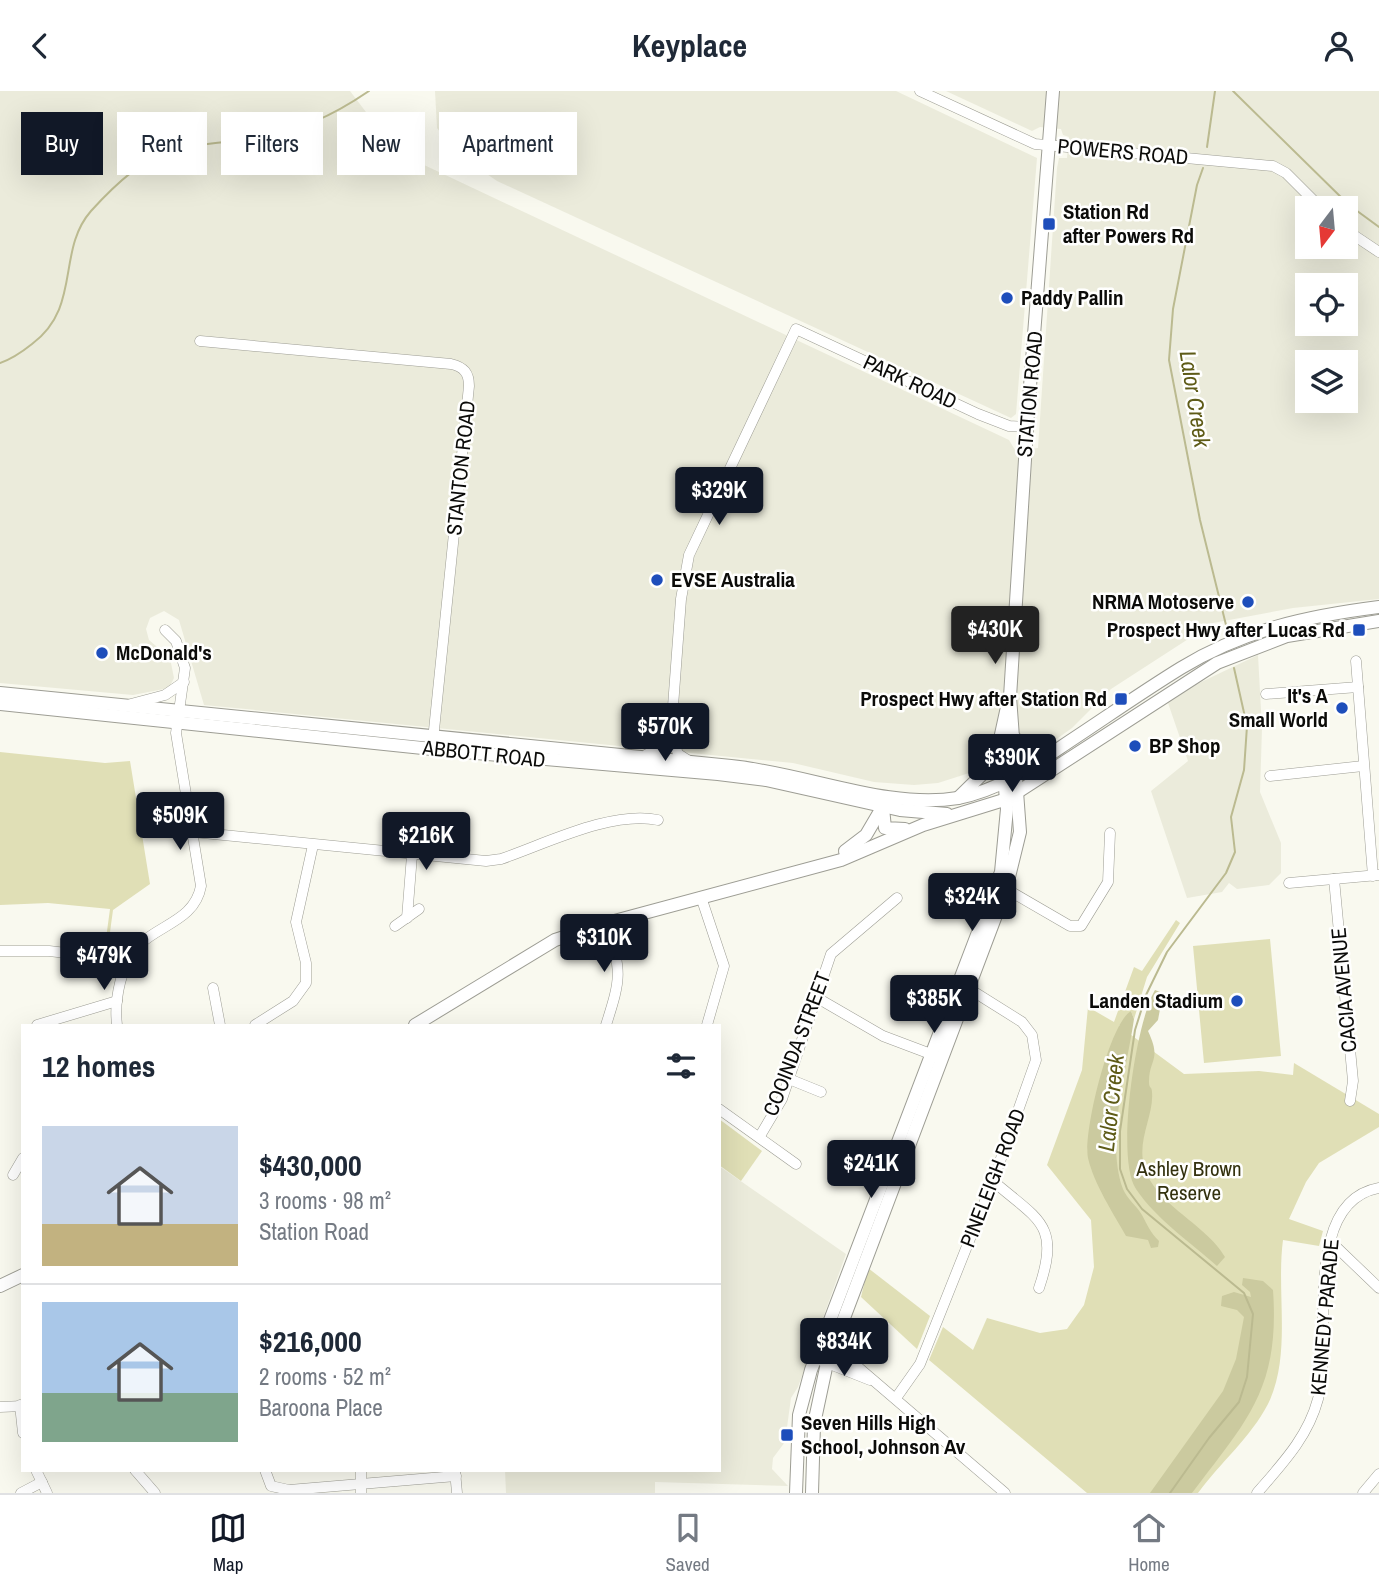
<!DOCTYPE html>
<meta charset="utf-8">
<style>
:root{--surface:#fff;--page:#f6f6f7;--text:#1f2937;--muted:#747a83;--line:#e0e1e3;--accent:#111827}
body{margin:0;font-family:"Archivo Narrow",sans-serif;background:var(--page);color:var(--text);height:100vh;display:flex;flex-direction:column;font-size:26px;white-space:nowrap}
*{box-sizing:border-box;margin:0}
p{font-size:23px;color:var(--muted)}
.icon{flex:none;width:38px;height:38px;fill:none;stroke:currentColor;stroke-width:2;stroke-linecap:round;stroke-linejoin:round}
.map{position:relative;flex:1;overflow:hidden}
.details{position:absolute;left:21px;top:933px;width:700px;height:448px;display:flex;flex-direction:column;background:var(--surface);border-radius:0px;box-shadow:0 7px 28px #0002}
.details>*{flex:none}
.hud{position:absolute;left:21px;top:21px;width:700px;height:63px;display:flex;gap:14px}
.needle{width:46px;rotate:196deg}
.fabs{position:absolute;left:1295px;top:105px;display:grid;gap:14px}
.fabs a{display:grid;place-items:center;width:63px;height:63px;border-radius:0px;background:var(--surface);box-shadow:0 7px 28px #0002;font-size:35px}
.price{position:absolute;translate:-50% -60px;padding:0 16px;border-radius:7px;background:var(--accent);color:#fff;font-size:23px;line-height:46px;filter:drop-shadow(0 2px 4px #0008)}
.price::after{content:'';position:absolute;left:50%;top:42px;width:21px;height:16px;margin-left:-10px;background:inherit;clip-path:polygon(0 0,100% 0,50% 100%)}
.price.active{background:#222;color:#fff}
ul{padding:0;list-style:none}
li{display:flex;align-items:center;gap:21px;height:175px;padding:0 21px}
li+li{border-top:2px solid var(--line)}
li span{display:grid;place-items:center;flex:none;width:196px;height:140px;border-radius:0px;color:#555}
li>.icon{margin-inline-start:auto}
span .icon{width:84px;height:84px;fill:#fffc;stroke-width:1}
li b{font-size:30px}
h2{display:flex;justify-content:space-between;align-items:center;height:84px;padding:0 21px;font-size:30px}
.chip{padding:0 24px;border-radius:0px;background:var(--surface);box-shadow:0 7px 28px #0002;font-size:24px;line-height:63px}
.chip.active{background:var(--accent);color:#fff}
header{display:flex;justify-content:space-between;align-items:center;height:91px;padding:0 21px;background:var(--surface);font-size:32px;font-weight:700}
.tab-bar{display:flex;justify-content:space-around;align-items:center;height:98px;border-top:2px solid var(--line);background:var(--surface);font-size:19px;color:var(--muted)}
.tab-bar a{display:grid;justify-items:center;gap:4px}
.tab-bar .active{color:var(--accent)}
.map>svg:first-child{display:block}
</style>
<header><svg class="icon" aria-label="back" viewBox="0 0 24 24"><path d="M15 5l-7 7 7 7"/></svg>Keyplace<svg class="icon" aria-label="person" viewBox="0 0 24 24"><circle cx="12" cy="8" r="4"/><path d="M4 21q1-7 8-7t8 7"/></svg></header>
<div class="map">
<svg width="1379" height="1402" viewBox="0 0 1379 1402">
<rect width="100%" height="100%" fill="#f9f9ef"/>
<g fill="#ebebdb" fill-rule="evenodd">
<path d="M 0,0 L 350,0 L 369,25 L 408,45 L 422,73 L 1009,349 L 1015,359 L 1038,357 L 1057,77 L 1059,67 L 1067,67 L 1069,46 L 1063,44 L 1061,38 L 1040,36 L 1032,40 L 946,0 L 1379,0 L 1379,508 L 1293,517 L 1213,532 L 1111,598 L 1072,637 L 1041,659 L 938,692 L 914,694 L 874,691 L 793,672 L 204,614 L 179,529 L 164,520 L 150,527 L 146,538 L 149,549 L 170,567 L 174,587 L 169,597 L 133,604 L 0,592 ZM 1307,117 L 1346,117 L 1346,156 L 1307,156 ZM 1307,194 L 1346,194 L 1346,233 L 1307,233 ZM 1307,271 L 1346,271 L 1346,310 L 1307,310 Z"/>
<path d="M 435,0 L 896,0 L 1037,67 L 1016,323 L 1011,327 L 497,90 L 455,61 L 437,37 Z"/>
<path d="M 1258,564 L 1262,637 L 1260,701 L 1281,752 L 1281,782 L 1269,794 L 1237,798 L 1229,792 L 1222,801 L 1187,807 L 1151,700 L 1188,670 L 1168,612 L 1195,594 Z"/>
<path d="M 719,1075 L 846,1163 L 798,1296 L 791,1307 L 785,1351 L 773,1367 L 772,1378 L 788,1395 L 655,1391 L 655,1402 L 506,1402 L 505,1379 L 719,1379 Z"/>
</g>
<g fill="#e0dfb6">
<path d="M 0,661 L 105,672 L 130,670 L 150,793 L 113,819 L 108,856 L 105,855 L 110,818 L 48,812 L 0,814 Z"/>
<path d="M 1176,829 L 1180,832 L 1147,886 L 1134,928 L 1131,920 L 1119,935 L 1184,983 L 1259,980 L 1293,984 L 1294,972 L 1379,1023 L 1379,1036 L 1319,1072 L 1306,1091 L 1289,1128 L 1323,1140 L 1319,1155 L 1283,1149 C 1276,1202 1292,1264 1268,1313 C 1251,1346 1220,1372 1198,1402 L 1087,1402 L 929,1269 L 943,1236 L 973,1259 L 987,1227 L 1040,1242 L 1067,1238 L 1084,1214 L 1094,1176 L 1091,1129 L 1047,1074 L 1082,979 L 1088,916 L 1114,931 L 1134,876 L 1142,880 Z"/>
<path d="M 1270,848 L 1281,965 L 1204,972 L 1193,855 Z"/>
<path d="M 719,1028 L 762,1060 L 741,1090 L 719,1074 Z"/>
<path d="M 868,1177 L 930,1225 L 917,1258 L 861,1206 Z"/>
</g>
<g fill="#cbca9f">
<path d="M 1155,899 L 1163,902 L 1158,929 L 1148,940 C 1162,970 1149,967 1149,991 C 1149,998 1152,995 1152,1001 C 1154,1022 1139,1046 1143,1070 C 1150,1112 1205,1131 1225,1166 L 1217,1175 C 1190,1151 1156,1128 1136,1098 C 1115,1067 1136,931 1155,899 Z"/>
<path d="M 1131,920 L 1134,928 C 1127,977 1105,1050 1123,1098 C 1127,1108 1137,1115 1142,1124 C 1148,1135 1150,1141 1159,1150 L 1158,1156 L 1151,1157 L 1148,1149 L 1126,1145 C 1113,1122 1094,1093 1088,1067 C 1083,1042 1109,933 1131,920 Z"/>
<path d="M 1243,1187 L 1263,1190 L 1273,1199 C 1280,1298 1247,1329 1192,1402 L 1150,1402 L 1223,1300 L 1236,1268 L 1244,1226 L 1237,1219 L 1221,1215 L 1222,1205 L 1234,1201 L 1251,1206 L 1250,1201 L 1242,1194 Z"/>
</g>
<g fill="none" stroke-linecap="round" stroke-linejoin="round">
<g stroke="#bbba90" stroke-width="2">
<path d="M 1233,0 L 1349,114 L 1379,136"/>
<path d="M 1207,56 L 1215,0"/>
<path d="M 1203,77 L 1197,94 L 1173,218 L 1169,269 L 1200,429 L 1228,542"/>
<path d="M 0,272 C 12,268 22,261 32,253 C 82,216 56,160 91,120 C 110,99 139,70 167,61 C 197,51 231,52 262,46 C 301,40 337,22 369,0"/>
<path d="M 1170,1402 L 1209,1347 L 1239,1311 L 1247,1286 L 1253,1223 L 1244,1202 L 1142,1118 L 1127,1098 L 1120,1078 L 1120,1040 L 1135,939 L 1146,904 L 1167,861 L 1226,782 L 1235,761 L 1231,726 L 1244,679 L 1247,635 L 1234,577"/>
</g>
<defs>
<g id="minor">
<path d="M 920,0 L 1035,53 L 1273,75 L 1286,82 L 1321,117"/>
<path d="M 1346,139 L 1379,161"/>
<path d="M 200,250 L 451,273 C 464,276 469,282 469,295 L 433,649"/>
<path d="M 1356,570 L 1373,785"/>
<path d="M 1266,603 L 1358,596"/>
<path d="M 131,613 L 165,604 L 184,591"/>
<path d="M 647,663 L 660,661 L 671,642"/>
<path d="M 689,670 L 678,663 L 671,642 L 681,508 L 689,464 L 796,238 L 978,323 L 1009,335 L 1027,336"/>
<path d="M 1270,685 L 1363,675"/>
<path d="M 193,741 L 486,770 L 501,768 C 545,753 612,719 658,729"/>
<path d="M 1334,788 L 1353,990 L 1350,1010"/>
<path d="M 1289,792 L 1378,784"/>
<path d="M 1001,795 L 1070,835 L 1081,835 L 1108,791 L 1110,742"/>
<path d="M 701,806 L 724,875 L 707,934"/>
<path d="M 407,827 L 412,764"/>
<path d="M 395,835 L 419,818"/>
<path d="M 0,860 L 49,860 L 127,869"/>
<path d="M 213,897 L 220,934"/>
<path d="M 814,905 L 883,945 L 936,965"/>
<path d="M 37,934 L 117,910"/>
<path d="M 117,934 C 114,909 121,871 140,853 C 162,833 195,828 201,795 L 176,642 L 185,577 L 176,550 L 165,539"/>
<path d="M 255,934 L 293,910 L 306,892 L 306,872 L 296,831 L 313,754"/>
<path d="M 606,934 C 622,884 621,882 607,832"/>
<path d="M 789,988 L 821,1001"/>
<path d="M 719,1018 L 796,1073"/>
<path d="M 760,1045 L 782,1008 L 831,863 L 897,807"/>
<path d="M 13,1084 L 23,1067"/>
<path d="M 993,1090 C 1038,1129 1061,1133 1039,1197"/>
<path d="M 1330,1150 L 1379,1197"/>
<path d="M 825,1260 L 859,1277 L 1005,1402"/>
<path d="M 822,1270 L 870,1289"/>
<path d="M 896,1307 L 920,1273 L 993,1090 L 1036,969 L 1032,944 L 1022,931 L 963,894"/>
<path d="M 20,1314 L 23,1342"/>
<path d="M 0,1316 L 23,1315"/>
<path d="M 36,1379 L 47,1402"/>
<path d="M 135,1379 L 155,1402"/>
<path d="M 265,1379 L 271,1395 L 289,1399 L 456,1385"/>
<path d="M 361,1379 L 361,1402"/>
<path d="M 455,1380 L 457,1402"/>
<path d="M 21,1402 L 42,1391"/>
<path d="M 1257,1402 C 1282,1373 1308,1346 1318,1308 C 1333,1252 1300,1111 1379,1097"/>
<path d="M 1363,1402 L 1379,1383"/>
</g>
<g id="major">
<path d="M 0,602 C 244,626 488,651 731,675 C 804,682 888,719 958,707 C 1000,699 1033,675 1067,652 C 1105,627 1142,601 1181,577 C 1243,539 1308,525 1379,516"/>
<path d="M 0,613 L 442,659 L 718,683 L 766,689 L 900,719 L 947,723"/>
<path d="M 1015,647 L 1026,665 L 1045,665"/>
<path d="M 958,707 L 1001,665"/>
<path d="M 883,717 L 885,737 L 905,738"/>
<path d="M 845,760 L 866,744 L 886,710"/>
<path d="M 415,934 L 555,849 L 607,832 L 841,769 L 923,734 L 1007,708 L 1217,572 L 1287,545 L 1379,530"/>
<path d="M 0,1195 L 23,1184"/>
<path d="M 796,1402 L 799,1324 L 811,1279 L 1001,781 L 1007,718 L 1000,648 L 1007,616"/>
<path d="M 812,1402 L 814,1333 L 827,1272 L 1006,798 L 1020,741 L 1010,606 L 1028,321 L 1053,0"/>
</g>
</defs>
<use href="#minor" stroke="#9d9d94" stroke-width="11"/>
<use href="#major" stroke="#9d9d94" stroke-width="14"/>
<use href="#minor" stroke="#fff" stroke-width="10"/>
<use href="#major" stroke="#fff" stroke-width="12"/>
</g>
<g fill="#1e4ebb" stroke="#fffffe" stroke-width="2.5">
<rect x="1042" y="126" width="14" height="14" rx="3.5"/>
<circle cx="1007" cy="207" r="7"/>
<circle cx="657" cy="489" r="7"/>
<circle cx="1248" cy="511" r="7"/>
<rect x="1352" y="532" width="14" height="14" rx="3.5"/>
<circle cx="102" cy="562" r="7"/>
<rect x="1114" y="601" width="14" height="14" rx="3.5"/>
<circle cx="1342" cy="617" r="7"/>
<circle cx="1135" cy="655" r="7"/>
<circle cx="1237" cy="910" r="7"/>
<rect x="780" y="1337" width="14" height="14" rx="3.5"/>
</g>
<g text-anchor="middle" stroke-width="5" stroke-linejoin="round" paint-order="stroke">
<g font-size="21" fill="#0b0b09" stroke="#fffffe">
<text transform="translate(1123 61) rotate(5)" y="7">POWERS ROAD</text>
<text transform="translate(910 291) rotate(25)" y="7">PARK ROAD</text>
<text transform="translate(1030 303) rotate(-85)" y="7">STATION ROAD</text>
<text transform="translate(461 377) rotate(-84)" y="7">STANTON ROAD</text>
<text transform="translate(484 663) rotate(6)" y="7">ABBOTT ROAD</text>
<text transform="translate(1344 899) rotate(-95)" y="7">CACIA AVENUE</text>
<text transform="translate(797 953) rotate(-69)" y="7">COOINDA STREET</text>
<text transform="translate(993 1087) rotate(-69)" y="7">PINELEIGH ROAD</text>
<text transform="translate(1325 1226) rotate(-85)" y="7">KENNEDY PARADE</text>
</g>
<g font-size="21" font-weight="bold" fill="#0b0b09" stroke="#fffffe" text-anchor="start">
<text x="1063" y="128">Station Rd<tspan x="1063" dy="24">after Powers Rd</tspan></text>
<text x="1021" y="214">Paddy Pallin</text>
<text x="671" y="496">EVSE Australia</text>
<text x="1234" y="518" text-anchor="end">NRMA Motoserve</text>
<text x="1345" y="546" text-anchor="end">Prospect Hwy after Lucas Rd</text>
<text x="116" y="569">McDonald's</text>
<text x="1328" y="612" text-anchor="end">It's A<tspan x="1328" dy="24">Small World</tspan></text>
<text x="1107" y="615" text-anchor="end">Prospect Hwy after Station Rd</text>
<text x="1149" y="662">BP Shop</text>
<text x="1223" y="917" text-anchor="end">Landen Stadium</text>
<text x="801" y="1339">Seven Hills High<tspan x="801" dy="24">School, Johnson Av</tspan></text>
</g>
<g font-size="21" fill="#33310e" stroke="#fffffe">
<text x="1189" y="1085">Ashley Brown<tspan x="1189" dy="24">Reserve</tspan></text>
</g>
<g font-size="23" font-style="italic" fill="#5e5b17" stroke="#fffffe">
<text transform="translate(1195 308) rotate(81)" y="8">Lalor Creek</text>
<text transform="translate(1111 1012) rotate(-84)" y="8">Lalor Creek</text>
</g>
</g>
</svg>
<div class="fabs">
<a><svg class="needle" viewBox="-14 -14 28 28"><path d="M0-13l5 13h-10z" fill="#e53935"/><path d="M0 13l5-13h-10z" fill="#747a83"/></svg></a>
<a><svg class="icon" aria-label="locate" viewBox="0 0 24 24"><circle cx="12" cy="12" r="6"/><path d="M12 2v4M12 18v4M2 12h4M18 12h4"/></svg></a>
<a><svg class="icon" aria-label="layers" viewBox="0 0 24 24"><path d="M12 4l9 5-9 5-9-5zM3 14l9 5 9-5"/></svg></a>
</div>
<b class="price" style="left:719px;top:436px">$329K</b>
<b class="price active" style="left:995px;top:575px">$430K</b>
<b class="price" style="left:665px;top:672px">$570K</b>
<b class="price" style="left:1012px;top:703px">$390K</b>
<b class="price" style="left:180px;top:761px">$509K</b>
<b class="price" style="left:426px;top:781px">$216K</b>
<b class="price" style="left:972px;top:842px">$324K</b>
<b class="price" style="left:604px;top:883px">$310K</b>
<b class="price" style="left:104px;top:901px">$479K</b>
<b class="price" style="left:934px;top:944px">$385K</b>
<b class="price" style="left:871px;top:1109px">$241K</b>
<b class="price" style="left:844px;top:1287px">$834K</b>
<div class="hud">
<a class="chip active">Buy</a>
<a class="chip">Rent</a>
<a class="chip">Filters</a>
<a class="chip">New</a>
<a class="chip">Apartment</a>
</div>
<section class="details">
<h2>12 homes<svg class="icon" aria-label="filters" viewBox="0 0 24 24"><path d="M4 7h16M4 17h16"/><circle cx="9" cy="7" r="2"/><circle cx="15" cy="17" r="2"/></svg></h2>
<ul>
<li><span style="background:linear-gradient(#c9d6e8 70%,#c2b280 0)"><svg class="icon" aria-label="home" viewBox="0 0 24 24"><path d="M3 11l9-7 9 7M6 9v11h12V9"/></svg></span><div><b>$430,000</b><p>3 rooms · 98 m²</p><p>Station Road</p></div></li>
<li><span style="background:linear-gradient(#a9c7e8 65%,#7fa58c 0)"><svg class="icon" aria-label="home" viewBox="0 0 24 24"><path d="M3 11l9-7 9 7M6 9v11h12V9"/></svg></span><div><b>$216,000</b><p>2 rooms · 52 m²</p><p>Baroona Place</p></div></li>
</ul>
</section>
</div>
<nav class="tab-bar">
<a class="active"><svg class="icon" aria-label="map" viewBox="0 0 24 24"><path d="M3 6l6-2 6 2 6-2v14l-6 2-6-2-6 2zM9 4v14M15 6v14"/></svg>Map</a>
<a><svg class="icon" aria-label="saved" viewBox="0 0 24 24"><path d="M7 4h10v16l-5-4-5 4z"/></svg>Saved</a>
<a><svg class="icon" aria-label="home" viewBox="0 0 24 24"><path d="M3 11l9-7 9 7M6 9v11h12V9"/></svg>Home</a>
</nav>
